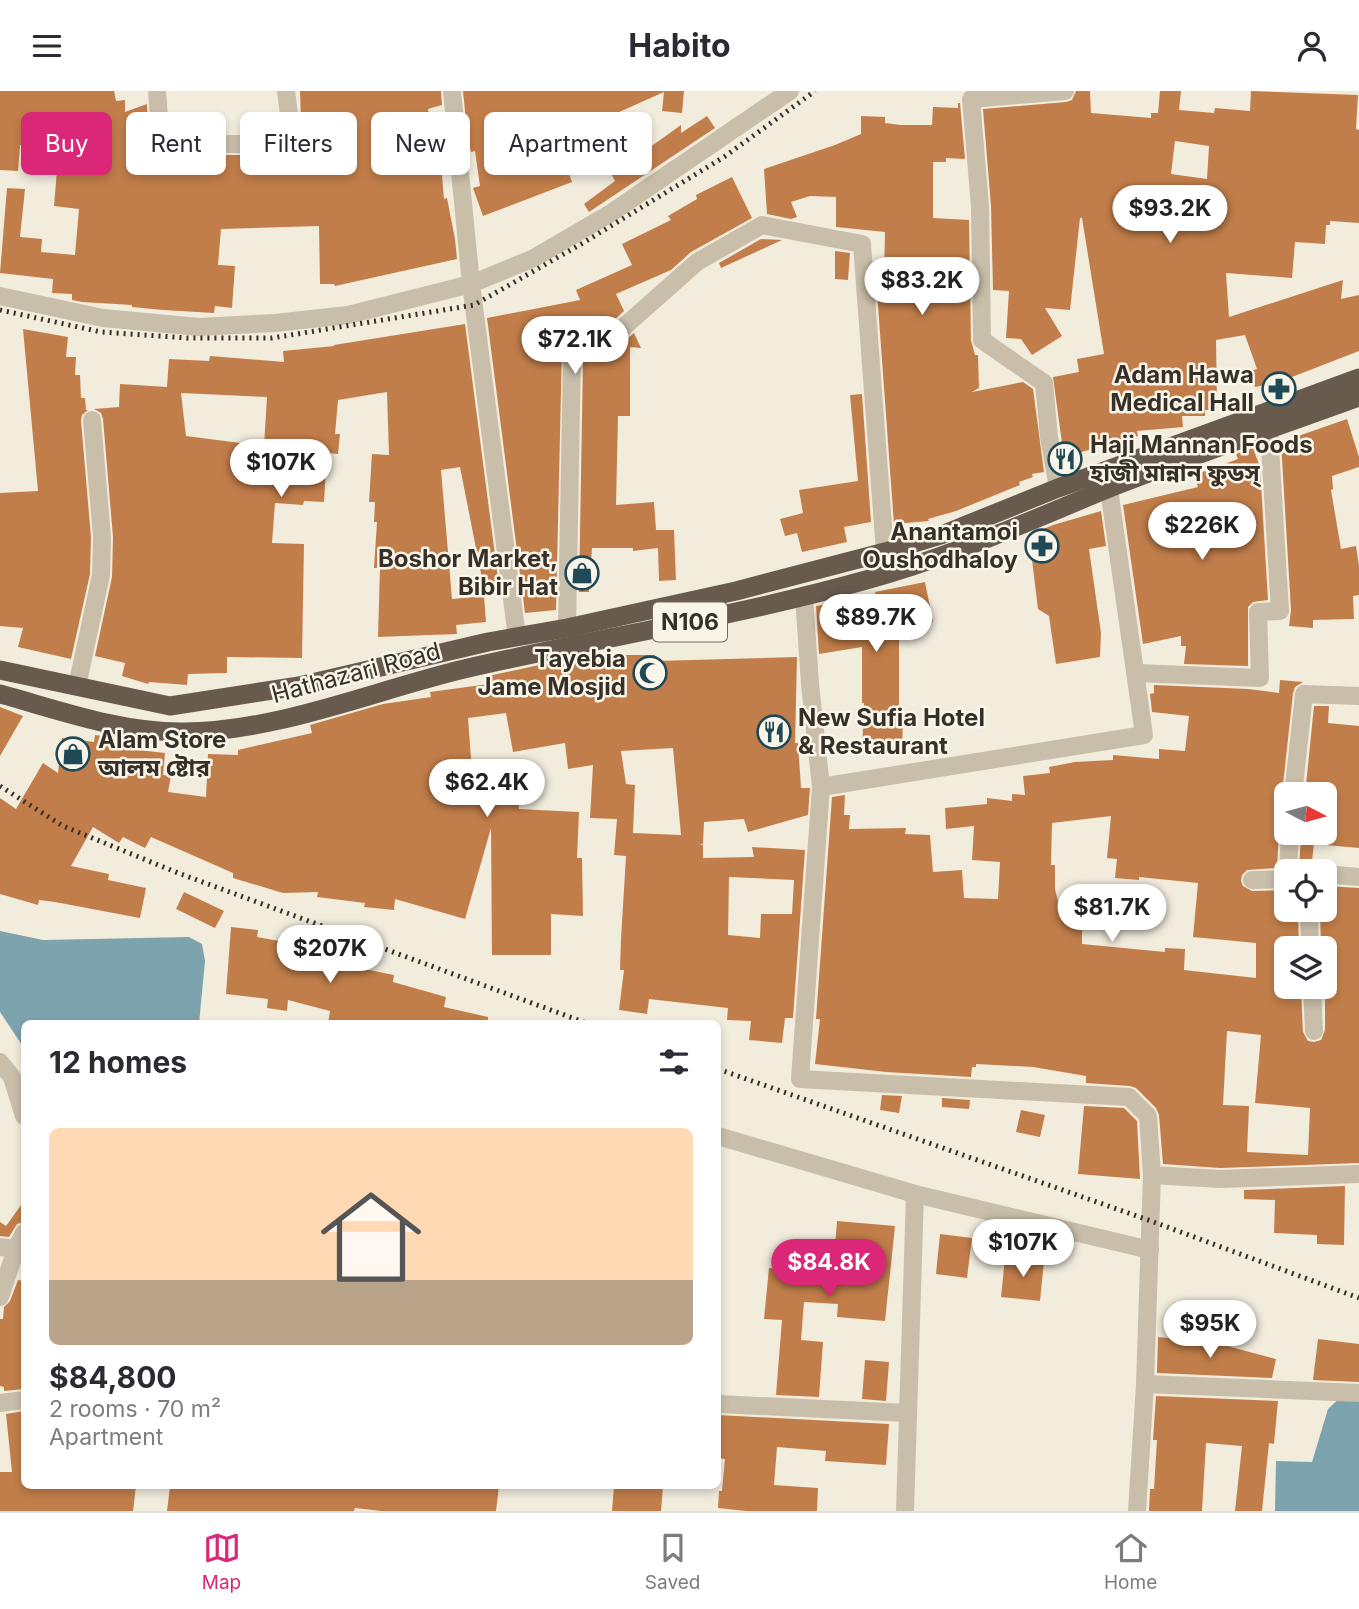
<!DOCTYPE html>
<meta charset="utf-8">
<style>
:root{--surface:#fff;--page:#f7f7f7;--text:#2b2b33;--muted:#7c7c81;--line:#e1e1e2;--accent:#db2777}
body{margin:0;font-family:Inter,"Noto Sans Bengali",sans-serif;background:var(--page);color:var(--text);height:100vh;display:flex;flex-direction:column;font-size:26px;white-space:nowrap}
*{box-sizing:border-box;margin:0}
p{font-size:23px;color:var(--muted)}
.icon{flex:none;width:38px;height:38px;fill:none;stroke:currentColor;stroke-width:2;stroke-linecap:round;stroke-linejoin:round}
.map{position:relative;flex:1;overflow:hidden}
.drawer{position:absolute;left:21px;top:929px;width:700px;height:469px;display:flex;flex-direction:column;background:var(--surface);border-radius:10px;box-shadow:0 4px 10px #0003}
.drawer>*{flex:none}
.top-card{position:absolute;left:21px;top:21px;width:700px;height:63px;display:flex;gap:14px}
.needle{width:46px;rotate:96deg}
.buttons{position:absolute;left:1274px;top:691px;display:grid;gap:14px}
.buttons a{display:grid;place-items:center;width:63px;height:63px;border-radius:10px;background:var(--surface);box-shadow:0 4px 10px #0003;font-size:35px}
.price{position:absolute;translate:-50% -60px;padding:0 16px;border-radius:24px;background:#fff;color:#222;font-size:23px;line-height:46px;filter:drop-shadow(0 2px 4px #0008)}
.price::after{content:'';position:absolute;left:50%;top:42px;width:21px;height:16px;margin-left:-10px;background:inherit;clip-path:polygon(0 0,100% 0,50% 100%)}
.price.current{background:var(--accent);color:#fff}
ul{padding:0;list-style:none}
li{display:grid;align-content:center;gap:14px;height:371px;padding:0 28px}
li+li{border-top:2px solid var(--line)}
li span{display:grid;place-items:center;height:217px;border-radius:10px;color:#555}
li>.icon{margin-inline-start:auto}
span .icon{width:126px;height:126px;fill:#fffc;stroke-width:1}
li b{font-size:30px}
h2{display:flex;justify-content:space-between;align-items:center;height:84px;padding:0 28px;font-size:30px}
.chip{padding:0 24px;border-radius:10px;background:var(--surface);box-shadow:0 4px 10px #0003;font-size:24px;line-height:63px}
.chip.current{background:var(--accent);color:#fff}
header{display:flex;justify-content:space-between;align-items:center;height:91px;padding:0 28px;background:var(--surface);font-size:32px;font-weight:700}
.tab-bar{display:flex;justify-content:space-around;align-items:center;height:98px;border-top:2px solid var(--line);background:var(--surface);font-size:19px;color:var(--muted)}
.tab-bar a{display:grid;justify-items:center;gap:4px}
.tab-bar .current{color:var(--accent)}
.map>svg:first-child{display:block}
</style>
<header><svg class="icon" aria-label="menu" viewBox="0 0 24 24"><path d="M4 6h16M4 12h16M4 18h16"/></svg>Habito<svg class="icon" aria-label="person" viewBox="0 0 24 24"><circle cx="12" cy="8" r="4"/><path d="M4 21q1-7 8-7t8 7"/></svg></header>
<div class="map">
<svg width="1359" height="1420" viewBox="0 0 1359 1420">
<rect width="100%" height="100%" fill="#f2ecdd"/>
<g fill="#7da3ae">
<path d="M 0,840 L 43,849 L 189,846 L 202,853 L 205,870 L 199,933 L 24,933 L 24,957 L 0,921 Z"/>
<path d="M 1343,1304 L 1359,1305 L 1359,1420 L 1275,1420 L 1276,1370 L 1312,1371 L 1328,1318 Z"/>
</g>
<g fill="#c27e4a" fill-rule="evenodd">
<path d="M 0,0 L 114,0 L 116,10 L 125,9 L 125,21 L 147,13 L 149,64 L 218,69 L 218,64 L 285,64 L 302,59 L 300,0 L 441,0 L 442,14 L 428,18 L 442,85 L 444,108 L 447,107 L 455,148 L 457,168 L 335,195 L 334,193 L 320,193 L 319,135 L 221,138 L 218,174 L 235,175 L 232,217 L 215,215 L 214,222 L 163,219 L 132,216 L 132,214 L 82,211 L 72,209 L 72,203 L 52,202 L 53,188 L 0,182 L 7,97 L 25,98 L 20,146 L 42,148 L 41,161 L 75,164 L 79,118 L 54,115 L 59,55 L 20,54 L 18,80 L 0,79 Z"/>
<path d="M 463,0 L 684,0 L 682,22 L 662,20 L 664,1 L 608,26 L 602,21 L 578,22 L 580,41 L 555,44 L 572,91 L 483,125 L 473,97 L 480,95 L 475,60 L 471,61 L 468,50 Z"/>
<path d="M 1076,0 L 1090,0 L 1091,22 L 1151,27 L 1151,22 L 1158,22 L 1160,0 L 1181,0 L 1179,19 L 1214,22 L 1215,17 L 1250,20 L 1251,0 L 1358,4 L 1356,38 L 1359,39 L 1359,132 L 1330,130 L 1330,134 L 1326,134 L 1325,153 L 1295,151 L 1292,187 L 1226,182 L 1229,226 L 1343,189 L 1341,208 L 1359,204 L 1359,260 L 1292,286 L 1292,289 L 1255,296 L 1251,280 L 1257,278 L 1245,244 L 1216,249 L 1217,319 L 1205,319 L 1205,325 L 1182,325 L 1183,336 L 1137,340 L 1138,345 L 1106,351 L 1107,354 L 1074,363 L 1076,372 L 1065,374 L 1053,286 L 1079,281 L 1077,268 L 1104,263 L 1082,127 L 1080,127 L 1070,219 L 1045,217 L 1062,245 L 1032,264 L 1021,248 L 1006,247 L 1009,200 L 993,199 L 991,115 L 983,18 L 1066,11 L 1072,9 ZM 1175,50 L 1209,55 L 1207,88 L 1171,83 Z"/>
<path d="M 958,12 L 960,12 L 965,68 L 946,67 L 946,71 L 933,71 L 933,127 L 969,129 L 971,249 L 975,264 L 978,264 L 979,297 L 972,301 L 1023,291 L 1033,298 L 1044,381 L 1032,383 L 1033,386 L 1019,391 L 1020,394 L 956,420 L 928,428 L 929,430 L 894,433 L 876,187 L 884,187 L 885,141 L 836,136 L 836,106 L 810,105 L 791,111 L 797,126 L 791,128 L 767,123 L 764,78 L 835,54 L 861,43 L 861,25 L 885,26 L 885,32 L 901,34 L 932,34 L 933,16 L 958,17 Z"/>
<path d="M 707,25 L 715,37 L 589,121 L 584,113 L 615,90 L 608,77 L 629,65 L 632,69 L 681,34 L 681,42 Z"/>
<path d="M 732,86 L 752,127 L 691,161 L 671,179 L 616,203 L 624,220 L 611,232 L 567,252 L 562,256 L 556,519 L 525,522 L 487,227 L 580,209 L 576,199 L 632,174 L 622,153 L 671,129 L 668,125 L 697,108 L 696,104 Z"/>
<path d="M 761,148 L 782,149 L 721,177 L 719,172 Z"/>
<path d="M 835,160 L 850,162 L 848,189 L 835,188 Z"/>
<path d="M 465,233 L 499,495 L 484,498 L 460,376 L 441,379 L 452,508 L 484,505 L 486,531 L 456,534 L 457,543 L 378,546 L 380,477 L 374,477 L 377,431 L 374,431 L 375,411 L 369,411 L 372,363 L 389,364 L 387,301 L 338,309 L 335,343 L 340,343 L 338,363 L 327,362 L 324,411 L 304,410 L 303,414 L 275,412 L 272,452 L 304,453 L 302,567 L 227,566 L 227,582 L 188,583 L 187,594 L 149,591 L 148,593 L 122,585 L 125,572 L 95,565 L 112,486 L 113,446 L 103,328 L 101,322 L 94,318 L 119,316 L 120,293 L 167,296 L 169,268 L 209,270 L 210,265 L 284,271 L 283,260 L 334,255 L 334,254 ZM 181,302 L 267,306 L 264,355 L 186,345 Z"/>
<path d="M 23,238 L 68,246 L 66,266 L 76,266 L 75,284 L 80,284 L 81,307 L 85,307 L 86,319 L 88,319 L 82,324 L 81,330 L 91,446 L 90,483 L 71,568 L 18,556 L 23,537 L 0,535 L 0,402 L 38,400 Z"/>
<path d="M 634,242 L 641,257 L 630,256 L 630,325 L 618,325 L 616,414 L 654,411 L 656,439 L 674,439 L 676,489 L 659,490 L 658,457 L 633,460 L 633,457 L 592,457 L 589,501 L 579,501 L 583,269 L 622,252 Z"/>
<path d="M 862,303 L 871,431 L 844,436 L 847,451 L 802,461 L 797,442 L 785,445 L 780,428 L 803,422 L 799,399 L 858,390 L 850,304 Z"/>
<path d="M 1347,328 L 1359,366 L 1359,376 L 1332,385 L 1333,398 L 1331,399 L 1341,458 L 1356,455 L 1359,475 L 1359,504 L 1353,505 L 1354,528 L 1313,529 L 1313,537 L 1289,535 L 1291,519 L 1281,351 Z"/>
<path d="M 1253,357 L 1260,376 L 1268,509 L 1253,511 L 1248,516 L 1248,575 L 1184,573 L 1186,555 L 1181,555 L 1181,545 L 1143,553 L 1123,414 L 1198,396 L 1194,384 L 1238,368 L 1236,363 Z"/>
<path d="M 1101,420 L 1106,455 L 1089,458 L 1101,542 L 1100,566 L 1056,573 L 1049,525 L 1038,518 L 1029,444 L 1053,434 Z"/>
<path d="M 925,491 L 933,531 L 899,538 L 899,626 L 903,626 L 902,664 L 862,662 L 864,612 L 862,612 L 862,556 L 819,563 L 816,515 L 876,506 L 875,501 Z"/>
<path d="M 586,564 L 655,564 L 656,570 L 797,566 L 795,652 L 798,652 L 801,697 L 810,697 L 808,724 L 748,741 L 744,728 L 704,731 L 703,753 L 699,754 L 703,754 L 703,767 L 754,766 L 752,756 L 805,759 L 793,927 L 785,927 L 782,952 L 749,949 L 751,930 L 727,929 L 728,917 L 649,908 L 647,923 L 619,919 L 624,879 L 620,879 L 621,848 L 626,765 L 614,764 L 617,728 L 590,727 L 593,674 L 568,678 L 565,652 L 513,661 L 506,622 L 468,627 L 474,707 L 518,704 L 519,718 L 579,721 L 577,767 L 582,767 L 583,825 L 551,823 L 551,864 L 492,864 L 491,737 L 465,828 L 395,808 L 394,819 L 364,816 L 365,812 L 317,806 L 318,801 L 283,802 L 233,787 L 233,782 L 151,746 L 145,757 L 123,746 L 119,752 L 93,736 L 71,775 L 109,783 L 108,789 L 146,797 L 140,827 L 55,811 L 39,809 L 38,814 L 0,803 L 0,707 L 16,718 L 43,672 L 58,682 L 62,647 L 94,651 L 95,644 L 110,646 L 110,648 L 139,652 L 138,659 L 165,662 L 163,684 L 171,685 L 168,701 L 206,706 L 208,663 L 238,664 L 238,659 L 312,642 L 310,634 L 383,613 L 431,606 L 430,601 L 489,593 L 488,585 ZM 673,657 L 681,744 L 633,742 L 635,694 L 626,693 L 621,660 ZM 729,786 L 794,789 L 792,823 L 761,823 L 760,847 L 728,844 Z"/>
<path d="M 1280,589 L 1303,591 L 1295,596 L 1293,602 L 1282,703 L 1286,713 L 1286,731 L 1279,741 L 1277,777 L 1247,779 L 1242,784 L 1241,790 L 1243,795 L 1252,800 L 1286,799 L 1286,819 L 1298,819 L 1299,858 L 1286,858 L 1286,899 L 1301,899 L 1303,941 L 1308,950 L 1314,951 L 1321,949 L 1325,939 L 1325,858 L 1321,858 L 1320,819 L 1325,819 L 1325,795 L 1359,797 L 1359,1072 L 1220,1077 L 1163,1073 L 1159,1024 L 1156,1017 L 1136,997 L 1130,995 L 1086,992 L 1086,985 L 1033,976 L 976,973 L 976,976 L 972,976 L 971,986 L 886,981 L 815,973 L 820,928 L 816,928 L 832,706 L 845,704 L 844,724 L 850,724 L 849,738 L 906,737 L 905,743 L 930,744 L 933,781 L 962,779 L 964,807 L 998,808 L 1000,771 L 972,769 L 974,735 L 946,738 L 945,717 L 987,713 L 987,707 L 1012,710 L 1012,703 L 1025,704 L 1023,685 L 1050,682 L 1049,676 L 1075,671 L 1113,669 L 1113,664 L 1159,668 L 1159,658 L 1185,660 L 1189,625 L 1152,621 L 1150,603 L 1154,602 L 1154,594 L 1248,598 L 1279,602 ZM 1111,725 L 1107,767 L 1117,768 L 1115,787 L 1139,789 L 1139,786 L 1198,792 L 1193,846 L 1256,852 L 1256,887 L 1184,879 L 1185,858 L 1165,857 L 1165,861 L 1082,853 L 1082,837 L 1070,837 L 1070,824 L 1061,823 L 1055,798 L 1055,774 L 1051,774 L 1052,732 ZM 1227,940 L 1261,944 L 1255,1012 L 1310,1017 L 1308,1064 L 1247,1061 L 1249,1015 L 1223,1014 Z"/>
<path d="M 1314,615 L 1329,615 L 1328,632 L 1359,635 L 1359,757 L 1325,754 L 1325,704 L 1305,704 Z"/>
<path d="M 0,616 L 23,625 L 0,665 Z"/>
<path d="M 1301,742 L 1315,742 L 1311,780 L 1299,780 Z"/>
<path d="M 184,801 L 224,820 L 215,837 L 176,818 Z"/>
<path d="M 231,836 L 258,839 L 257,846 L 301,854 L 300,858 L 338,868 L 338,866 L 361,869 L 359,877 L 394,884 L 393,891 L 446,906 L 444,916 L 488,926 L 488,933 L 328,933 L 330,920 L 288,909 L 287,920 L 267,917 L 268,908 L 226,903 Z"/>
<path d="M 882,1004 L 902,1005 L 899,1022 L 880,1019 Z"/>
<path d="M 942,1007 L 970,1009 L 969,1018 L 942,1016 Z"/>
<path d="M 1084,1015 L 1124,1017 L 1137,1030 L 1140,1088 L 1078,1083 Z"/>
<path d="M 1021,1019 L 1045,1024 L 1040,1046 L 1016,1041 Z"/>
<path d="M 1345,1095 L 1344,1154 L 1317,1153 L 1317,1144 L 1274,1142 L 1275,1109 L 1244,1108 L 1244,1099 Z"/>
<path d="M 24,1110 L 24,1131 L 17,1133 L 9,1146 L 0,1145 L 0,1131 L 6,1135 Z"/>
<path d="M 837,1130 L 895,1135 L 885,1230 L 837,1226 L 838,1213 L 804,1211 L 801,1249 L 823,1251 L 819,1306 L 776,1304 L 782,1229 L 764,1228 L 769,1177 L 833,1182 Z"/>
<path d="M 940,1143 L 972,1147 L 967,1187 L 936,1183 Z"/>
<path d="M 1005,1167 L 1044,1170 L 1040,1210 L 1001,1206 Z"/>
<path d="M 18,1189 L 24,1190 L 24,1298 L 4,1300 L 4,1296 L 0,1295 L 0,1228 L 3,1228 L 4,1216 L 10,1210 Z"/>
<path d="M 1158,1246 L 1216,1252 L 1276,1268 L 1272,1287 L 1157,1282 Z"/>
<path d="M 1318,1248 L 1359,1253 L 1359,1291 L 1313,1289 Z"/>
<path d="M 865,1269 L 889,1271 L 886,1310 L 862,1308 Z"/>
<path d="M 1156,1305 L 1278,1310 L 1274,1353 L 1269,1352 L 1262,1420 L 1235,1420 L 1242,1355 L 1206,1352 L 1202,1420 L 1149,1420 L 1150,1398 L 1154,1398 L 1157,1349 L 1153,1349 Z"/>
<path d="M 24,1320 L 24,1395 L 136,1395 L 133,1420 L 0,1420 L 0,1381 L 12,1381 L 6,1323 Z"/>
<path d="M 718,1324 L 889,1333 L 886,1374 L 825,1370 L 826,1360 L 777,1356 L 774,1394 L 818,1397 L 817,1420 L 746,1420 L 718,1417 L 719,1400 L 722,1400 L 725,1368 L 718,1367 Z"/>
<path d="M 170,1395 L 499,1395 L 496,1420 L 381,1420 L 355,1417 L 354,1420 L 167,1420 Z"/>
<path d="M 614,1395 L 663,1395 L 661,1420 L 612,1420 Z"/>
</g>
<g fill="none" stroke-linecap="round" stroke-linejoin="round">
<g stroke="#c9bea9" stroke-width="18">
<path d="M 157,0 L 161,53 L 285,53 L 291,52 L 292,48 L 286,0"/>
<path d="M 452,0 L 471,193 L 517,546"/>
<path d="M 0,205 L 103,227 L 199,236 L 275,232 L 348,224 L 471,193 L 534,167 L 611,122 L 790,0"/>
<path d="M 1058,397 L 1049,346 L 1044,292 L 982,249 L 980,116 L 971,8 L 1065,0"/>
<path d="M 804,505 L 810,593 L 821,696 L 800,988 L 1129,1006 L 1148,1025 L 1152,1084 L 1145,1293 L 1137,1420"/>
<path d="M 567,537 L 572,262 L 617,242 L 697,171 L 762,134 L 862,153 L 885,461"/>
<path d="M 1136,582 L 1260,587 L 1258,521 L 1280,520 L 1269,339"/>
<path d="M 77,595 L 101,484 L 102,446 L 92,329"/>
<path d="M 821,696 L 1144,644 L 1109,398"/>
<path d="M 1293,704 L 1304,603 L 1359,605"/>
<path d="M 1288,780 L 1290,742"/>
<path d="M 1325,783 L 1359,786"/>
<path d="M 1252,789 L 1286,788"/>
<path d="M 1309,819 L 1310,858"/>
<path d="M 1312,896 L 1314,940"/>
<path d="M 718,1045 L 915,1103 L 1150,1159"/>
<path d="M 1152,1084 L 1220,1088 L 1359,1083"/>
<path d="M 0,1156 L 16,1158"/>
<path d="M 1145,1293 L 1359,1302"/>
<path d="M 0,1312 L 24,1309"/>
<path d="M 718,1313 L 907,1322"/>
<path d="M 905,1420 L 915,1103"/>
</g>
<g stroke="#c9bea9" stroke-width="18">
<path d="M 0,971 L 12,986 L 24,1025"/>
<path d="M 0,1206 L 16,1158 L 24,1142"/>
</g>
<g stroke="#685b4d" stroke-width="19">
<path d="M 0,579 L 170,615 L 299,595 L 488,551 L 567,537 L 736,500 L 885,461 L 944,443 L 1058,397 L 1359,287"/>
<path d="M 0,603 C 59,619 119,641 180,641 C 274,642 372,600 464,578 C 598,547 734,526 866,489 C 951,466 1031,429 1112,396 C 1193,364 1277,336 1359,306"/>
</g>
<g stroke="#373029" stroke-width="5" stroke-dasharray="2 5" stroke-linecap="butt">
<path d="M 0,219 L 101,241 L 188,247 L 272,247 L 474,214 L 583,152 L 724,66 L 815,0"/>
<path d="M 0,695 L 63,735 L 178,782 L 589,933"/>
<path d="M 718,978 L 1151,1130 L 1359,1207"/>
</g>
</g>
<defs>
<symbol id="pharmacy-ring" viewBox="-11 -11 22 22"><circle r="9.5" fill="#f9f5e9" stroke="#1f4957" stroke-width="1.5"/><path d="M-2-6h4v4h4v4h-4v4h-4v-4h-4v-4h4Z" fill="#1f4957"/></symbol>
<symbol id="restaurant-ring" viewBox="-11 -11 22 22"><circle r="9.5" fill="#f9f5e9" stroke="#1f4957" stroke-width="1.5"/><path d="M-5-6h1v4h1v-4h1v4h1v-4h1v5L-1.5 .5V6h-2V.5L-5-1ZM5-6V6H3V1.5H1.5Q1.5-4 5-6Z" fill="#1f4957"/></symbol>
<symbol id="shop-ring" viewBox="-11 -11 22 22"><circle r="9.5" fill="#f9f5e9" stroke="#1f4957" stroke-width="1.5"/><path d="M-5-2.5h2.3a2.7 3.5 0 0 1 5.4 0H5L5.5 6h-11ZM-1.5-2.5h3a1.5 2.3 0 0 0-3 0Z" fill="#1f4957"/></symbol>
<symbol id="mosque-ring" viewBox="-11 -11 22 22"><circle r="9.5" fill="#f9f5e9" stroke="#1f4957" stroke-width="1.5"/><path d="M3.5-4.9A6 6 0 1 0 3.5 4.9A5 5 0 1 1 3.5-4.9Z" fill="#1f4957"/></symbol>
</defs>
<g fill-rule="evenodd">
<use href="#pharmacy-ring" x="1260" y="279" width="38" height="38"/>
<use href="#restaurant-ring" x="1046" y="349" width="38" height="38"/>
<use href="#pharmacy-ring" x="1023" y="436" width="38" height="38"/>
<use href="#shop-ring" x="563" y="463" width="38" height="38"/>
<use href="#mosque-ring" x="631" y="563" width="38" height="38"/>
<use href="#restaurant-ring" x="755" y="622" width="38" height="38"/>
<use href="#shop-ring" x="54" y="644" width="38" height="38"/>
</g>
<g text-anchor="middle" stroke-width="5" stroke-linejoin="round" paint-order="stroke">
<rect fill="#f9f5e9" stroke="#716b63" stroke-width="2" x="653" y="511.5" width="74" height="39" rx="5"/>
<g font-size="23" font-weight="bold" fill="#373029">
<text x="690" y="539">N106</text>
</g>
<g font-size="24" font-weight="bold" fill="#373029" stroke="#f9f5e9" text-anchor="end">
<text x="1254" y="292">Adam Hawa<tspan x="1254" dy="28">Medical Hall</tspan></text>
<text x="1090" y="362" text-anchor="start">Haji Mannan Foods<tspan x="1090" dy="28">হাজী মান্নান ফুডস্</tspan></text>
<text x="1018" y="449">Anantamoi<tspan x="1018" dy="28">Oushodhaloy</tspan></text>
<text x="558" y="476">Boshor Market,<tspan x="558" dy="28">Bibir Hat</tspan></text>
<text x="626" y="576">Tayebia<tspan x="626" dy="28">Jame Mosjid</tspan></text>
<text x="798" y="635" text-anchor="start">New Sufia Hotel<tspan x="798" dy="28">&amp; Restaurant</tspan></text>
<text x="98" y="657" text-anchor="start">Alam Store<tspan x="98" dy="28">আলম ষ্টোর</tspan></text>
</g>
<g font-size="24" fill="#373029" stroke="#f9f5e9">
<text transform="translate(356 582) rotate(-15)" y="8">Hathazari Road</text>
</g>
</g>
</svg>
<div class="buttons">
<a><svg class="needle" viewBox="-14 -14 28 28"><path d="M0-13l5 13h-10z" fill="#e53935"/><path d="M0 13l5-13h-10z" fill="#7c7c81"/></svg></a>
<a><svg class="icon" aria-label="locate" viewBox="0 0 24 24"><circle cx="12" cy="12" r="6"/><path d="M12 2v4M12 18v4M2 12h4M18 12h4"/></svg></a>
<a><svg class="icon" aria-label="layers" viewBox="0 0 24 24"><path d="M12 4l9 5-9 5-9-5zM3 14l9 5 9-5"/></svg></a>
</div>
<b class="price" style="left:1170px;top:154px">$93.2K</b>
<b class="price" style="left:922px;top:226px">$83.2K</b>
<b class="price" style="left:575px;top:285px">$72.1K</b>
<b class="price" style="left:281px;top:408px">$107K</b>
<b class="price" style="left:1202px;top:471px">$226K</b>
<b class="price" style="left:876px;top:563px">$89.7K</b>
<b class="price" style="left:487px;top:728px">$62.4K</b>
<b class="price" style="left:1112px;top:853px">$81.7K</b>
<b class="price" style="left:330px;top:894px">$207K</b>
<b class="price" style="left:1023px;top:1188px">$107K</b>
<b class="price current" style="left:829px;top:1208px">$84.8K</b>
<b class="price" style="left:1210px;top:1269px">$95K</b>
<div class="top-card">
<a class="chip current">Buy</a>
<a class="chip">Rent</a>
<a class="chip">Filters</a>
<a class="chip">New</a>
<a class="chip">Apartment</a>
</div>
<section class="drawer">
<h2>12 homes<svg class="icon" aria-label="filters" viewBox="0 0 24 24"><path d="M4 7h16M4 17h16"/><circle cx="9" cy="7" r="2"/><circle cx="15" cy="17" r="2"/></svg></h2>
<ul>
<li><span style="background:linear-gradient(#ffd9b3 70%,#b9a48a 0)"><svg class="icon" aria-label="home" viewBox="0 0 24 24"><path d="M3 11l9-7 9 7M6 9v11h12V9"/></svg></span><div><b>$84,800</b><p>2 rooms · 70 m²</p><p>Apartment</p></div></li>
</ul>
</section>
</div>
<nav class="tab-bar">
<a class="current"><svg class="icon" aria-label="map" viewBox="0 0 24 24"><path d="M3 6l6-2 6 2 6-2v14l-6 2-6-2-6 2zM9 4v14M15 6v14"/></svg>Map</a>
<a><svg class="icon" aria-label="saved" viewBox="0 0 24 24"><path d="M7 4h10v16l-5-4-5 4z"/></svg>Saved</a>
<a><svg class="icon" aria-label="home" viewBox="0 0 24 24"><path d="M3 11l9-7 9 7M6 9v11h12V9"/></svg>Home</a>
</nav>
